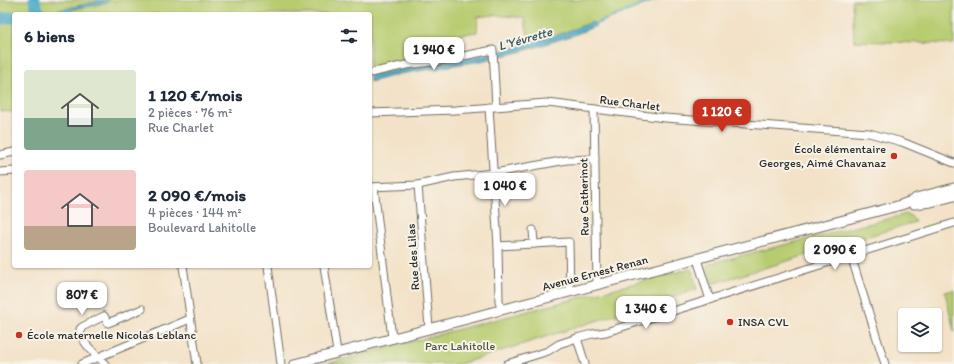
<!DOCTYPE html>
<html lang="fr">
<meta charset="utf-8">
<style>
:root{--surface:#fff;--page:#f2f2f3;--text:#1f2937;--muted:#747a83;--accent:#c8321e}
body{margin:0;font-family:Itim,sans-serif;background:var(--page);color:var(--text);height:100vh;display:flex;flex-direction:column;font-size:15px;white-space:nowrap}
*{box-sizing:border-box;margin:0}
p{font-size:13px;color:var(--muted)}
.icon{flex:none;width:22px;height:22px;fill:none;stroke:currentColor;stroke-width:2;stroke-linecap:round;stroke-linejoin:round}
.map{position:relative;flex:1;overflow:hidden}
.drawer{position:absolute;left:12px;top:12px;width:360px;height:256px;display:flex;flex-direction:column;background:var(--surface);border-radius:4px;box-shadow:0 1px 3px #0004}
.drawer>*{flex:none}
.buttons{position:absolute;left:898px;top:308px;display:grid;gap:8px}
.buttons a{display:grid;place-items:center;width:44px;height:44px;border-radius:4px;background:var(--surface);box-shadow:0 1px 3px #0004;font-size:20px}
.price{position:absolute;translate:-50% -34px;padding:0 9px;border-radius:8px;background:#fff;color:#222;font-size:13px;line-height:26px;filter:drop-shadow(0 1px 2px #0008)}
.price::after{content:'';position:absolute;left:50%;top:24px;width:12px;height:9px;margin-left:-6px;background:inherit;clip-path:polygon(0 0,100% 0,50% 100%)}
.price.active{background:var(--accent);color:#fff}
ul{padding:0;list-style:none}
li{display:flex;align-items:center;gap:12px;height:100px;padding:0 12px}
li span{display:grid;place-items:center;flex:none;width:112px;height:80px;border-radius:4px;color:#555}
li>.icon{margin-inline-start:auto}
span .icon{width:48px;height:48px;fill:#fffc;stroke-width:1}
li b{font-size:17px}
h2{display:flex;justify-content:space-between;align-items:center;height:48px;padding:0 12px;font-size:17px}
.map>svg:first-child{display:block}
</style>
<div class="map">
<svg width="954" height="364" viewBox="0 0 954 364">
<rect width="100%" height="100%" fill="#f7f3e8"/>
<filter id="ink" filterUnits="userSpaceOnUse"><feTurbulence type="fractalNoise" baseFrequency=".025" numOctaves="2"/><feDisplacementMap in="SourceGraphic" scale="8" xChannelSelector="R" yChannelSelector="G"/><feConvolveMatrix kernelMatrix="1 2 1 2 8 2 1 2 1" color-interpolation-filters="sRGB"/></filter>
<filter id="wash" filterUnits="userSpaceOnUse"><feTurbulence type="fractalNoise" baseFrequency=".012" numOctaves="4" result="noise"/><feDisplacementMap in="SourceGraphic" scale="16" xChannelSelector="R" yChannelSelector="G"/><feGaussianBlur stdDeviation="0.9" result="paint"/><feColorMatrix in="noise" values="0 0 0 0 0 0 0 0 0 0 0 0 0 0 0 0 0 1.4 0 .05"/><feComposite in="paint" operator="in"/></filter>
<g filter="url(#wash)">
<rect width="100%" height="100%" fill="#f3e2c8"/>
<g fill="#b7cc70" stroke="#717c4e">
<path d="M 0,0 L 655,0 L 581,29 L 538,43 L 530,43 L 524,18 L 495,15 L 478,17 L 477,32 L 457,35 L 462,62 L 370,79 L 370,14 L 14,14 L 14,112 L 12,112 L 0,111 Z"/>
<path d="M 852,0 L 954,0 L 954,44 L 854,41 Z"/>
<path d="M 907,214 L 912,217 L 915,222 L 712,284 L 707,267 L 708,264 Z"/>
<path d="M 689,269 L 692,270 L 697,289 L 460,364 L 326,364 Z"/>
<path d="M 954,290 L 954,331 L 945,292 Z"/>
</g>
<g fill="#46a8c6" stroke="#386a78">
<path d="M 104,0 L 110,0 L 105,3 L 76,9 L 63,14 L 41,14 Z"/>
<path d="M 593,22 L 596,26 L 574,35 L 523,51 L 481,61 L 399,74 L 370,82 L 370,75 L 495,53 L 557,35 Z"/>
</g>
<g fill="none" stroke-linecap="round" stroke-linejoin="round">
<path stroke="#46a8c6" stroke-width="2" d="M 593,25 L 655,0"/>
<g stroke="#46a8c6" stroke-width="12">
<path d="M 34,0 L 40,14"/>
<path d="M 0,19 L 14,17"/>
</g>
</g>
</g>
<g filter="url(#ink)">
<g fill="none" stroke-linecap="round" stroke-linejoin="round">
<defs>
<g id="minor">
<path d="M 370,73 L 406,65 L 439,61 L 493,50 L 496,106"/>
<path d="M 489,107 L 498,246 L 499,302 L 502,310"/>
<path d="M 594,109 L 597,285"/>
<path d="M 370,113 L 455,110 L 546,103 L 556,104 L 665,118 L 869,133 L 902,142 L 954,163"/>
<path d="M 0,155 L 14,152"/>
<path d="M 0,172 L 14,171"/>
<path d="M 418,185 L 429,328"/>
<path d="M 370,187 L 418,185 L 454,177 L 494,173 L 567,160 L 595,159"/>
<path d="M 374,187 L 392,338"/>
<path d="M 533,230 L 534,244"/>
<path d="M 498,246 L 569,242 L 570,292"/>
<path d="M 851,256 L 885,364"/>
<path d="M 697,259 L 710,300"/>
<path d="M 183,266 L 197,364"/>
<path d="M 268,266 L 281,364"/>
<path d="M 324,266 L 337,352"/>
<path d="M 577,338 L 585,364"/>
<path d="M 82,364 L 190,319"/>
<path d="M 105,364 C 96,354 80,342 80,329 L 82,327 L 104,316 L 108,323 L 142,309"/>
<path d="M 507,364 L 548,351 L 559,344 L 577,338 L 592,334 L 606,332 L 954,223"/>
</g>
<g id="major">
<path d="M 916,198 L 954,188"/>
<path d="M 914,204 L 931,202 L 954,196"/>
<path d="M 295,364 L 901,205 L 922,197"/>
</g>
</defs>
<use href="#minor" stroke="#716b62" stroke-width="9"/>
<use href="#major" stroke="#716b62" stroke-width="11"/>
<use href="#minor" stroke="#fff" stroke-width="7"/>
<use href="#major" stroke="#fff" stroke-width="9"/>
</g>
</g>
<g fill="#c8321e" stroke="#f7f3e8" stroke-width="1.5">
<circle cx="894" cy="156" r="4"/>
<circle cx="730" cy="322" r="4"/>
<circle cx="19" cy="335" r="4"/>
</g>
<g text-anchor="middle" stroke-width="4" stroke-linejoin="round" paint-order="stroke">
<g font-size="12" fill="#2b2b2b" stroke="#f7f3e8">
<text transform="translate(630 103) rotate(7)" y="4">Rue Charlet</text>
<text transform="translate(584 197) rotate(-91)" y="4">Rue Catherinot</text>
<text transform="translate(413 257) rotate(-94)" y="4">Rue des Lilas</text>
<text transform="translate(595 273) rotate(-15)" y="4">Avenue Ernest Renan</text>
</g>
<g font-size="12" fill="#2b2b2b" stroke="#f7f3e8" text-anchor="start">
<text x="886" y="153" text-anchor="end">École élémentaire<tspan x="886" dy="14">Georges, Aimé Chavanaz</tspan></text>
<text x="738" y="326">INSA CVL</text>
<text x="27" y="339">École maternelle Nicolas Leblanc</text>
</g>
<g font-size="12" fill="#4e533c" stroke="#f7f3e8">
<text x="460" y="350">Parc Lahitolle</text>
</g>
<g font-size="13" font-style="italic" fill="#345761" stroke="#f7f3e8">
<text transform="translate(525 38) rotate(-16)" y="5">L'Yévrette</text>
</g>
</g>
</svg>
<div class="buttons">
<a><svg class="icon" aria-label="layers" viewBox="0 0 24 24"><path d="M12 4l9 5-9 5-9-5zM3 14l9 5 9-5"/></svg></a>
</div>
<b class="price" style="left:434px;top:71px">1 940 €</b>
<b class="price active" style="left:722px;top:133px">1 120 €</b>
<b class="price" style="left:505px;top:207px">1 040 €</b>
<b class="price" style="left:835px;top:271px">2 090 €</b>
<b class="price" style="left:82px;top:316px">807 €</b>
<b class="price" style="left:646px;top:330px">1 340 €</b>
<section class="drawer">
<h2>6 biens<svg class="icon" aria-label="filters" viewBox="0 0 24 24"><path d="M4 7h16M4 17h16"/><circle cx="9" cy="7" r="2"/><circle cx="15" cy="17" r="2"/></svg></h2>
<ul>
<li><span style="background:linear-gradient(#dfe7d0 60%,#7fa58c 0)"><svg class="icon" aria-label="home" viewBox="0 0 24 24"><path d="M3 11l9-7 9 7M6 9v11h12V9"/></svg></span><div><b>1 120 €/mois</b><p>2 pièces · 76 m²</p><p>Rue Charlet</p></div></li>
<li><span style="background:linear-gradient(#f6c9c9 70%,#b9a48a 0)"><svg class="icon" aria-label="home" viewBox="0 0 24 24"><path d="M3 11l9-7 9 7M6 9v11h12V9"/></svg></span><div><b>2 090 €/mois</b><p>4 pièces · 144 m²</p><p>Boulevard Lahitolle</p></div></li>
</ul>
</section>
</div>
